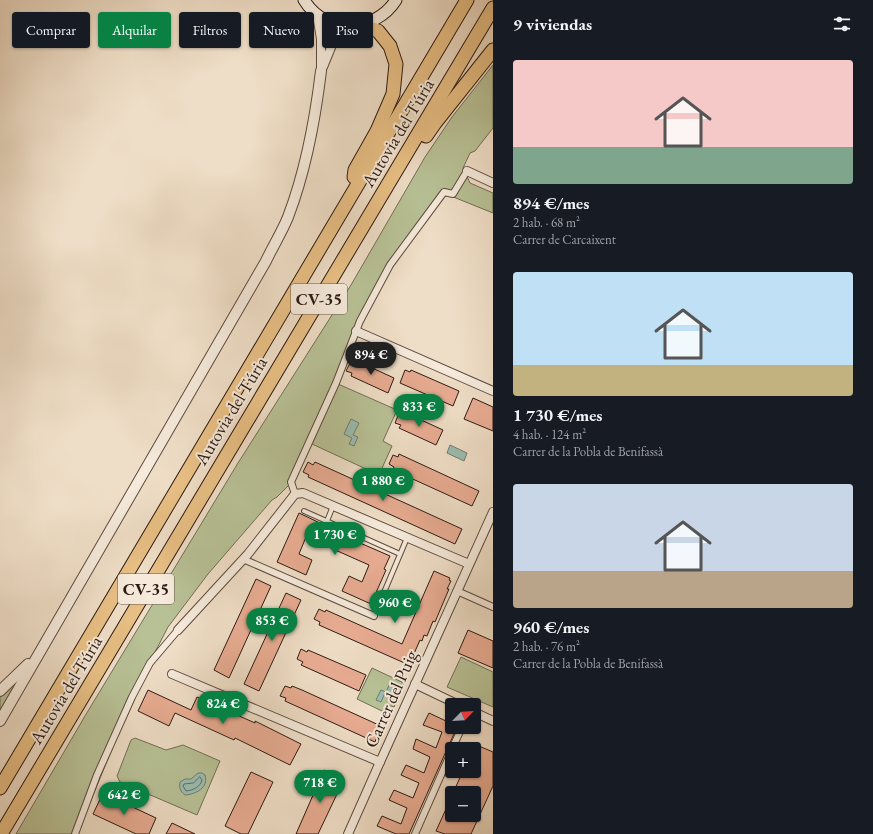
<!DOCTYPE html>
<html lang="es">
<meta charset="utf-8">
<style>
:root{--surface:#171b24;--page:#20242c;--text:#f1f3f6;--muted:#9ea1a6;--accent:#0b8043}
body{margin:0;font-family:"EB Garamond",serif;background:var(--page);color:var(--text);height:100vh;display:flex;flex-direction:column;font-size:15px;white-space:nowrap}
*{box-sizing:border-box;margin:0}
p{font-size:13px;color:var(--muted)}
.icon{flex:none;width:22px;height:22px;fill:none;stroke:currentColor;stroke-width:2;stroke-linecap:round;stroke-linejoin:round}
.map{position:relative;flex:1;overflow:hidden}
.side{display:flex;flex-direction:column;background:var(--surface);width:380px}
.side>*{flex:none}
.banner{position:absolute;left:12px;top:12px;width:380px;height:36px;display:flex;gap:8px}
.needle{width:26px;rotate:65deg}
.tools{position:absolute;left:445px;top:698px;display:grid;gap:8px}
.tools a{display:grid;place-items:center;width:36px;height:36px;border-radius:4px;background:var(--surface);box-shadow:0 1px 3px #0004;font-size:20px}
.price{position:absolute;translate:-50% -34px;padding:0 9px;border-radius:14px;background:var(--accent);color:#fff;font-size:13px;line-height:26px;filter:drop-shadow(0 1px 2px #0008)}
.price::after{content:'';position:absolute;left:50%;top:24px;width:12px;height:9px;margin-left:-6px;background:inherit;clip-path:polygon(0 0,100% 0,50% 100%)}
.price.selected{background:#222;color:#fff}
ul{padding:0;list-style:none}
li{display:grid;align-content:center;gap:8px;height:212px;padding:0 20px}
li span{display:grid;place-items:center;height:124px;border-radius:4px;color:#555}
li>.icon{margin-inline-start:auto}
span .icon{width:72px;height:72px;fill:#fffc;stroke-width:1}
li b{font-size:17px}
h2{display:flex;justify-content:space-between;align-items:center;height:48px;padding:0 20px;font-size:17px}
.tag{padding:0 14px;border-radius:4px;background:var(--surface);box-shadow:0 1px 3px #0004;font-size:14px;line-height:36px}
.tag.selected{background:var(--accent);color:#fff}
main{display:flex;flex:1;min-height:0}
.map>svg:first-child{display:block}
</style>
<main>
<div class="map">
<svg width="493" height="834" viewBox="0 0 493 834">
<rect width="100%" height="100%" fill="#efdec7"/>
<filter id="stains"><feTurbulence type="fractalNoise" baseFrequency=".005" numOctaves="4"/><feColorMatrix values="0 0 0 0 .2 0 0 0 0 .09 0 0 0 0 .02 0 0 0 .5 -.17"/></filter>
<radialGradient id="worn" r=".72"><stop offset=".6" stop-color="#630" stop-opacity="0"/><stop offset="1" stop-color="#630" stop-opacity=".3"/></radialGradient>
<g fill="#b8c196" stroke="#726e54">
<path d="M 493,65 L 493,128 L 475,151 L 470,153 L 463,168 L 470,183 L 493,193 L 493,213 L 441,192 L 391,266 L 359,321 L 296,478 L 277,497 L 272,500 L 208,574 L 168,627 L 141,679 L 77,834 L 16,834 L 85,716 L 238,463 L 351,285 L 425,157 L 452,117 Z"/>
<path d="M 338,384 L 397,410 L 383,441 L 392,446 L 379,475 L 312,444 Z"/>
<path d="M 461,657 L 493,672 L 493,707 L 447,687 Z"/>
<path d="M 372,668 L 404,683 L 394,707 L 388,705 L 384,712 L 357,699 Z"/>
<path d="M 21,675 L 0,712 L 0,693 Z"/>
<path d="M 135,738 L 166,750 L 183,745 L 220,761 L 197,815 L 120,782 L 117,776 L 119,771 L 131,740 Z"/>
</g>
<g fill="#9bbdb0" stroke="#6f7c71">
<path d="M 351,419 L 359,423 L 353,435 L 358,437 L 354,446 L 349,444 L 352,438 L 344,434 Z"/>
<path d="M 450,445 L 467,453 L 464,461 L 447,453 Z"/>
<path d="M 391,681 L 397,684 L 390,698 L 384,695 L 381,702 L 376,700 L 381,690 L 386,692 Z"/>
<path d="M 198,773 L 202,773 L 205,775 C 209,788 196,794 185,795 C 180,791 179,788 180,782 L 185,779 L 191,779 Z"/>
</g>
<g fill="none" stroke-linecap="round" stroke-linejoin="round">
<path stroke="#646c62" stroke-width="1" d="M 200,777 L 202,780 C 200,787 194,790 186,791 L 183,786 L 184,784 L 193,783 Z"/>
</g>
<g fill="#e8ac92" stroke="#2d1a13">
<path d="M 351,361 L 356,363 L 357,361 L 394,378 L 388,393 L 351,376 L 352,373 L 346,371 Z"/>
<path d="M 405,370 L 410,372 L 411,370 L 459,391 L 453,406 L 400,383 Z"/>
<path d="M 473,398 L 493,407 L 493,431 L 464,419 Z"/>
<path d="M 399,413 L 405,415 L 406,413 L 443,430 L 436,445 L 399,428 L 401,425 L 395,423 Z"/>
<path d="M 399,454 L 479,491 L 472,506 L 393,470 L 394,467 L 389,464 L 393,455 L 398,457 Z"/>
<path d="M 308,462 L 313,465 L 315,462 L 462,529 L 455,544 L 308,477 L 309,475 L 303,472 Z"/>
<path d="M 299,513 L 345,535 L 344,536 L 390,556 L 384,569 L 386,570 L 371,604 L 342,591 L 349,576 L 362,582 L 369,565 L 306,537 L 299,554 L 312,560 L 306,575 L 277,562 Z"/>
<path d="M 434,571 L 450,578 L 449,580 L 451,581 L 447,589 L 449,589 L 435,622 L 433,621 L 427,636 L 424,635 L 422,641 L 420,640 L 409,665 L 319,625 L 320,622 L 314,619 L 319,609 L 325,612 L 326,610 L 402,644 Z"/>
<path d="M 256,579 L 271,586 L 229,678 L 214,670 Z"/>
<path d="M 286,593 L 301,600 L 259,691 L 244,684 Z"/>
<path d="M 468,630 L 493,641 L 493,668 L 458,653 Z"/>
<path d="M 301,649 L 307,652 L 308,650 L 366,675 L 359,691 L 301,665 L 303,662 L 297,659 Z"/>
<path d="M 285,686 L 291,688 L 292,686 L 302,690 L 381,726 L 375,742 L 285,701 L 286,698 L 280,696 Z"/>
<path d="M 148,690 L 191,710 L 197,697 L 255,723 L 255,721 L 301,744 L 290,765 L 235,738 L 234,740 L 175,713 L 169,726 L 138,711 Z"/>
<path d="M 452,709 L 452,727 L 457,727 L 409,834 L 396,834 L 377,826 L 382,816 L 401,824 L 407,808 L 389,800 L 394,790 L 413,798 L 419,783 L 401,775 L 406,765 L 424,773 L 430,757 L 413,749 L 416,739 L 436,748 L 442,732 L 423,725 L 429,713 L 446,721 Z"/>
<path d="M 474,744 L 493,752 L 493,786 L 471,834 L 445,834 L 436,831 L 452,796 L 452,815 L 474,815 L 474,793 L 453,793 L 463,771 L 474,771 Z"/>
<path d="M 324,770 L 344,779 L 337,794 L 318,834 L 296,834 Z"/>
<path d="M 251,772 L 273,782 L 248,834 L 241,834 L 225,826 Z"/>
<path d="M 103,793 L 156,818 L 149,834 L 136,834 L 93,814 Z"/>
<path d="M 172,823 L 195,834 L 166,834 Z"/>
</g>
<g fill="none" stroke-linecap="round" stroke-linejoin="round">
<defs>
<g id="service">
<path d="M 304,511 L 400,554"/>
<path d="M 327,521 L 333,506"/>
<path d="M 374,616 L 407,538"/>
</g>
<g id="pedestrian">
<path d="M 295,494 L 291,482 L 336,383 L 360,321 L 390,265 L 444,192 L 453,194 L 467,171"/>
<path d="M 243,559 L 374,616"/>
<path d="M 457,591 L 493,607"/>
<path d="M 452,749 L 462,727"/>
<path d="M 75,834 L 97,775 L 132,697 L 150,663 L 178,630"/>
<path d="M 415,834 L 452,750"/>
</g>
<g id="minor">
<path d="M 317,15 L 321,39 L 321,71"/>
<path d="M 323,67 L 332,45 L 352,26"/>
<path d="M 467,171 L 493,183"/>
<path d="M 356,331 L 493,391"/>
<path d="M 178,630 L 248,554 L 295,494 L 303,493 L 469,564"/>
<path d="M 172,674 L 380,762"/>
<path d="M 415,684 L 459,705"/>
<path d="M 474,712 L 493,721"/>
<path d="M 348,834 L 380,762 L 493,512"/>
</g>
<g id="tertiary">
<path d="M 0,691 L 28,664"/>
<path d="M 0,721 L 266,261 C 273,246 282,232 288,217 C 306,170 315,121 321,71"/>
</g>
<path id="secondary" d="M 304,0 C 325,35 375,33 396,0"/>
<g id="trunk">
<path d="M 426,136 L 435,123 L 493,50"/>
<path d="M 354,177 L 355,170 L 377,131 L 393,94 L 396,64 L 390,46 L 378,31 L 361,25"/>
<path d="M 0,788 L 467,0"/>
<path d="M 1,834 L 493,8"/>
</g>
</defs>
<use href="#service" stroke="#5e4b40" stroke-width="6"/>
<use href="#pedestrian" stroke="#5e4b40" stroke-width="8"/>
<use href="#minor" stroke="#5e4b40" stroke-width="10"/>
<use href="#tertiary" stroke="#5e4b40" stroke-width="12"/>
<use href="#secondary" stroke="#2d1a13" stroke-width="13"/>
<use href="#trunk" stroke="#2d1a13" stroke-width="15"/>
<use href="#service" stroke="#f5eadb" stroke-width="4"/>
<use href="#pedestrian" stroke="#f5eadb" stroke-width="6"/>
<use href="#minor" stroke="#f5eadb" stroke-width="8"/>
<use href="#tertiary" stroke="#f5eadb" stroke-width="10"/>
<use href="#secondary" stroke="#f5eadb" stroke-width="11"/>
<use href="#trunk" stroke="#e8bf84" stroke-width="13"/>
</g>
<g text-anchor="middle" stroke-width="4" stroke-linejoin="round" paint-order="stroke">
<g fill="#f5eadb" stroke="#69584f" stroke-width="1">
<rect x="291" y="284" width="56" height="30" rx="3"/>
<rect x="118" y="574" width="56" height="30" rx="3"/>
</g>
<g font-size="17" font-weight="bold" fill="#2d1a13">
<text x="319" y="305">CV-35</text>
<text x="146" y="595">CV-35</text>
</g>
<g font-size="18" fill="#2d1a13" stroke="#f5eadb">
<text transform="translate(398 133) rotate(-59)" y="6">Autovia del Túria</text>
<text transform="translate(231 411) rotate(-59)" y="6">Autovia del Túria</text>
<text transform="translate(66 690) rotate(-59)" y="6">Autovia del Túria</text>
<text transform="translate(391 699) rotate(-66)" y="6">Carrer del Puig</text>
</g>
</g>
<rect width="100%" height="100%" filter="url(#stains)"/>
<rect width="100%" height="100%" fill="url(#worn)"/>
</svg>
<div class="tools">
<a><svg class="needle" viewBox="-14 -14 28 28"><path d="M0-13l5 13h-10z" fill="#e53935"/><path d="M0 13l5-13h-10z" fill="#9ea1a6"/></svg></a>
<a>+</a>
<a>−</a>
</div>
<b class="price selected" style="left:371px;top:376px">894 €</b>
<b class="price" style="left:419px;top:428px">833 €</b>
<b class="price" style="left:383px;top:502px">1 880 €</b>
<b class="price" style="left:335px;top:556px">1 730 €</b>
<b class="price" style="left:395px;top:624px">960 €</b>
<b class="price" style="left:272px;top:642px">853 €</b>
<b class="price" style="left:223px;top:725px">824 €</b>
<b class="price" style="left:320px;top:804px">718 €</b>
<b class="price" style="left:124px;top:816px">642 €</b>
<div class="banner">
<a class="tag">Comprar</a>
<a class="tag selected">Alquilar</a>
<a class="tag">Filtros</a>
<a class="tag">Nuevo</a>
<a class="tag">Piso</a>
</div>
</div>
<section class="side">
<h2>9 viviendas<svg class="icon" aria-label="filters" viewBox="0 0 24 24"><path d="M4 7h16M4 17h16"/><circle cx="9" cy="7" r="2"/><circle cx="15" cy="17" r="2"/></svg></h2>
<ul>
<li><span style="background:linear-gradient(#f6c9c9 70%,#7fa58c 0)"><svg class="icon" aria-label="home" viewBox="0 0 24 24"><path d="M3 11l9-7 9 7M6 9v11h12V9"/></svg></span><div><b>894 €/mes</b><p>2 hab. · 68 m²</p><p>Carrer de Carcaixent</p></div></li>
<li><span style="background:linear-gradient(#bfe0f5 75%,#c2b280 0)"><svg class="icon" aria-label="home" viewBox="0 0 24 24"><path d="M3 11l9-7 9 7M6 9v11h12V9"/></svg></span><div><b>1 730 €/mes</b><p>4 hab. · 124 m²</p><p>Carrer de la Pobla de Benifassà</p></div></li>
<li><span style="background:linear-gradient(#c9d6e8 70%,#b9a48a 0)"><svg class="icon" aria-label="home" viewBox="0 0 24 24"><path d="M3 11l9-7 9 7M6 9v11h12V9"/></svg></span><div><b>960 €/mes</b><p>2 hab. · 76 m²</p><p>Carrer de la Pobla de Benifassà</p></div></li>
</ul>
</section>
</main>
